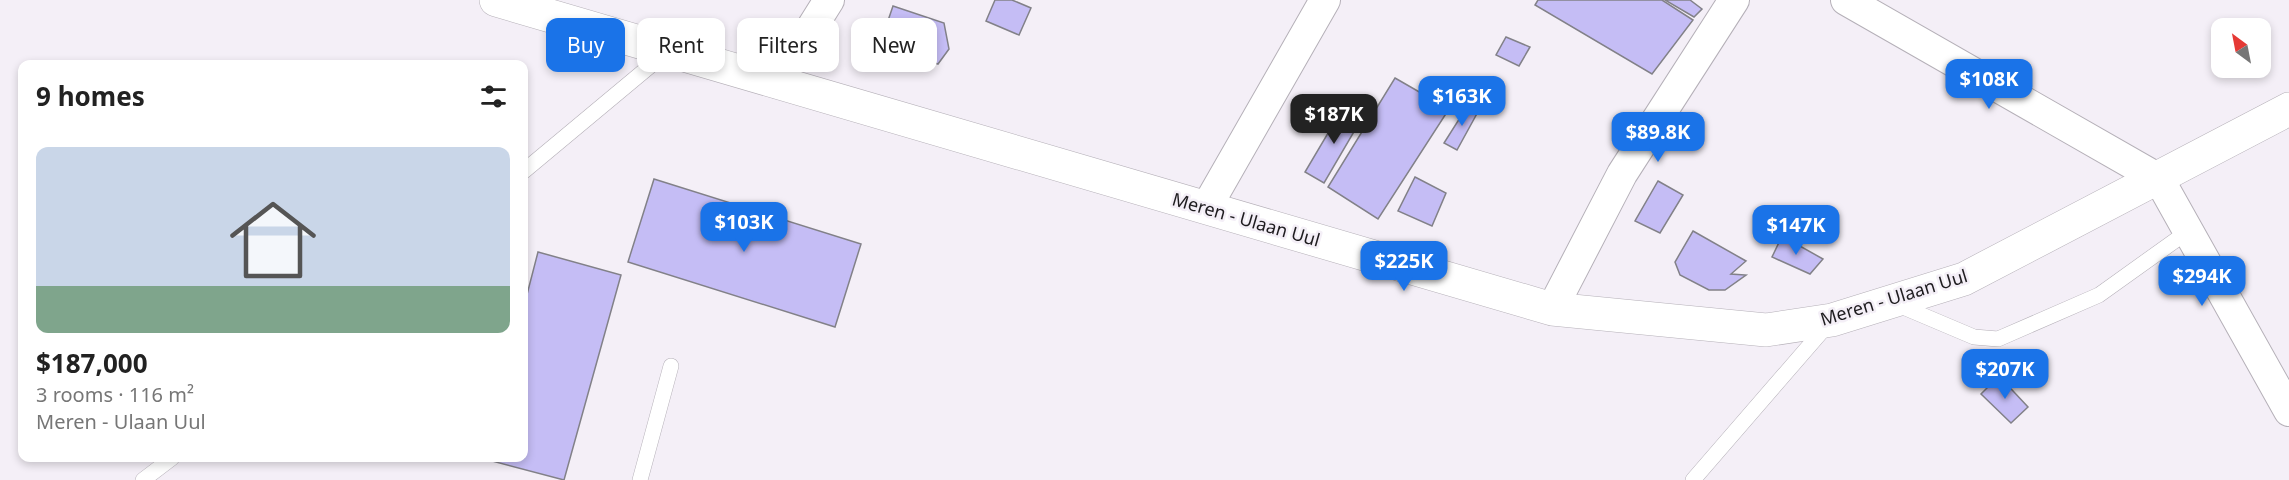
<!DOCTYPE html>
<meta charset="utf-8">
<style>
:root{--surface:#fff;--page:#f2f2f2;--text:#222;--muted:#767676;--line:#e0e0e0;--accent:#1a73e8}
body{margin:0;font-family:"Noto Sans",sans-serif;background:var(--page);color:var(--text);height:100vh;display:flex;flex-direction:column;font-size:22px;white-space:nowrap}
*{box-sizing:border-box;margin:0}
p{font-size:20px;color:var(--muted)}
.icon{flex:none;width:33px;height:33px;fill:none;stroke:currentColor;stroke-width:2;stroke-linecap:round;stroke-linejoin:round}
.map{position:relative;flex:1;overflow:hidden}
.details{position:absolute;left:18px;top:60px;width:510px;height:402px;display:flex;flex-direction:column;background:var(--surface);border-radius:12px;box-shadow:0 3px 9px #0003}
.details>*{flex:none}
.banner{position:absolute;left:546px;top:18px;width:570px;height:54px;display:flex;gap:12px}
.needle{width:39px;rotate:328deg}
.fabs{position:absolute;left:2211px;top:18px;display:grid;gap:12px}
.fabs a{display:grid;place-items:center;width:60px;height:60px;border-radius:12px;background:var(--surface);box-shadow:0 3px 9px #0003;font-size:30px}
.price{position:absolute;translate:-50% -51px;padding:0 14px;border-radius:12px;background:var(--accent);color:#fff;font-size:20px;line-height:39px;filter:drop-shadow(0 2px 3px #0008)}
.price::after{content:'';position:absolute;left:50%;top:36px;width:18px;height:14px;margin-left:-9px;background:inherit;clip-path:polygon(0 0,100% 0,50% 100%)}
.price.on{background:#222;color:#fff}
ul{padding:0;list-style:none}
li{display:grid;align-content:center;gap:12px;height:318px;padding:0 18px}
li+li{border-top:2px solid var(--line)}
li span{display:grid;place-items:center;height:186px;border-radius:12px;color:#555}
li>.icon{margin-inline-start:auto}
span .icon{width:108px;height:108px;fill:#fffc;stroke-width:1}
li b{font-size:26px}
h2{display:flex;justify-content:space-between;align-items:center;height:72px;padding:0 18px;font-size:26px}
.tag{padding:0 21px;border-radius:12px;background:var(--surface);box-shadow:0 3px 9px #0003;font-size:21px;line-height:54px}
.tag.on{background:var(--accent);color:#fff}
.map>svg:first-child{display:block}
</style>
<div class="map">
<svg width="2289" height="480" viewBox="0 0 2289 480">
<rect width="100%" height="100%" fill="#f4eff7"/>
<g fill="#c5bdf5" stroke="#828188" stroke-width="1.5">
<path d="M 995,0 L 1012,0 L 1031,8 L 1019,35 L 986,21 Z"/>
<path d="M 1538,0 L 1662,0 L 1693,20 L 1652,74 L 1535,5 Z"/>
<path d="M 1665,0 L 1690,0 L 1702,9 L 1694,17 Z"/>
<path d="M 893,6 L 944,23 L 949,49 L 938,64 L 880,44 Z"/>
<path d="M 1506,37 L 1530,47 L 1519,66 L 1496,55 Z"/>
<path d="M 1395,78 L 1449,109 L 1378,219 L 1328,187 Z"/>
<path d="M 1470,102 L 1480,108 L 1457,150 L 1444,143 Z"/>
<path d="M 1344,106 L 1362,118 L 1324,183 L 1305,172 Z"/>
<path d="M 1415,177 L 1446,193 L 1432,226 L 1398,211 Z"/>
<path d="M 654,179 L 861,244 L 835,327 L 628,262 Z"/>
<path d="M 1658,181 L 1683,195 L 1660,233 L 1635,221 Z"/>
<path d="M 1693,231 L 1746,261 L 1731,274 L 1746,275 L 1725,290 L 1709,290 L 1680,275 L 1675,262 Z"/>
<path d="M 1782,236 L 1823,259 L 1810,274 L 1772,257 Z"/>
<path d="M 538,252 L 621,275 L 564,480 L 481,458 L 524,458 L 524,306 Z"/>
<path d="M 1999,376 L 2028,407 L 2011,423 L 1981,394 Z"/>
</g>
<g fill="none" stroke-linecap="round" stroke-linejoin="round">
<defs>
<g id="service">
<path d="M 524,171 L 668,51"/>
<path d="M 1896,304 L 1974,337 L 1998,339 L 2099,295 L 2187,232"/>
<path d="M 143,480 L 172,458"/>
<path d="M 640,480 L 671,366"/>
<path d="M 1693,480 L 1829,323"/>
</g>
<g id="minor">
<path d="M 1846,0 L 2159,179 L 2289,411"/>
<path d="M 777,83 L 829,0"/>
<path d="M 1206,208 L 1325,0"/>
<path d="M 1552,309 L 1622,174 L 1734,0"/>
</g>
<path id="tertiary" d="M 496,0 L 1552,309 L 1766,330 L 1832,320 L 1964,279 L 2289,109"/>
</defs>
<use href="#service" stroke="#b5b0b8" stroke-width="16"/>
<use href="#minor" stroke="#b5b0b8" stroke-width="32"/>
<use href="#tertiary" stroke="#b5b0b8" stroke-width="34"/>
<use href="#service" stroke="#fff" stroke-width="15"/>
<use href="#minor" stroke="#fff" stroke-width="30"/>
<use href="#tertiary" stroke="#fff" stroke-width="33"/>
</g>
<g text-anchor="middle" stroke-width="5" stroke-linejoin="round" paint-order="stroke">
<g font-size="18" fill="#1e1c1f" stroke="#f4eff7">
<text transform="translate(1246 220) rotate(16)" y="6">Meren - Ulaan Uul</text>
<text transform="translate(1894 298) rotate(-17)" y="6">Meren - Ulaan Uul</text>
</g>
</g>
</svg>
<div class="fabs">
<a><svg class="needle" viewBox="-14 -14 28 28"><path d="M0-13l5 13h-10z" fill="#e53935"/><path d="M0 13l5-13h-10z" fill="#767676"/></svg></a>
</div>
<b class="price" style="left:1989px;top:110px">$108K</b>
<b class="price" style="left:1462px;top:127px">$163K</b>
<b class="price on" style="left:1334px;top:145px">$187K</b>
<b class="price" style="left:1658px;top:163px">$89.8K</b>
<b class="price" style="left:744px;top:253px">$103K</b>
<b class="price" style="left:1796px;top:256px">$147K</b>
<b class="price" style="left:1404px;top:292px">$225K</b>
<b class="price" style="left:2202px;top:307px">$294K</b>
<b class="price" style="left:2005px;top:400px">$207K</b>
<div class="banner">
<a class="tag on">Buy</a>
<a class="tag">Rent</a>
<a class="tag">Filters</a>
<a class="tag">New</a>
</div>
<section class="details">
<h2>9 homes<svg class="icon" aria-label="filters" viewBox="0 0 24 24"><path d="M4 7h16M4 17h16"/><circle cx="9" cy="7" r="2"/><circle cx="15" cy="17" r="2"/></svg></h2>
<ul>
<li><span style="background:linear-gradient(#c9d6e8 75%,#7fa58c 0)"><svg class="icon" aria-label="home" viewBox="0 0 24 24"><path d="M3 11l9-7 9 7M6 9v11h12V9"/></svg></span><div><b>$187,000</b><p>3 rooms · 116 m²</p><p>Meren - Ulaan Uul</p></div></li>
</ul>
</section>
</div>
